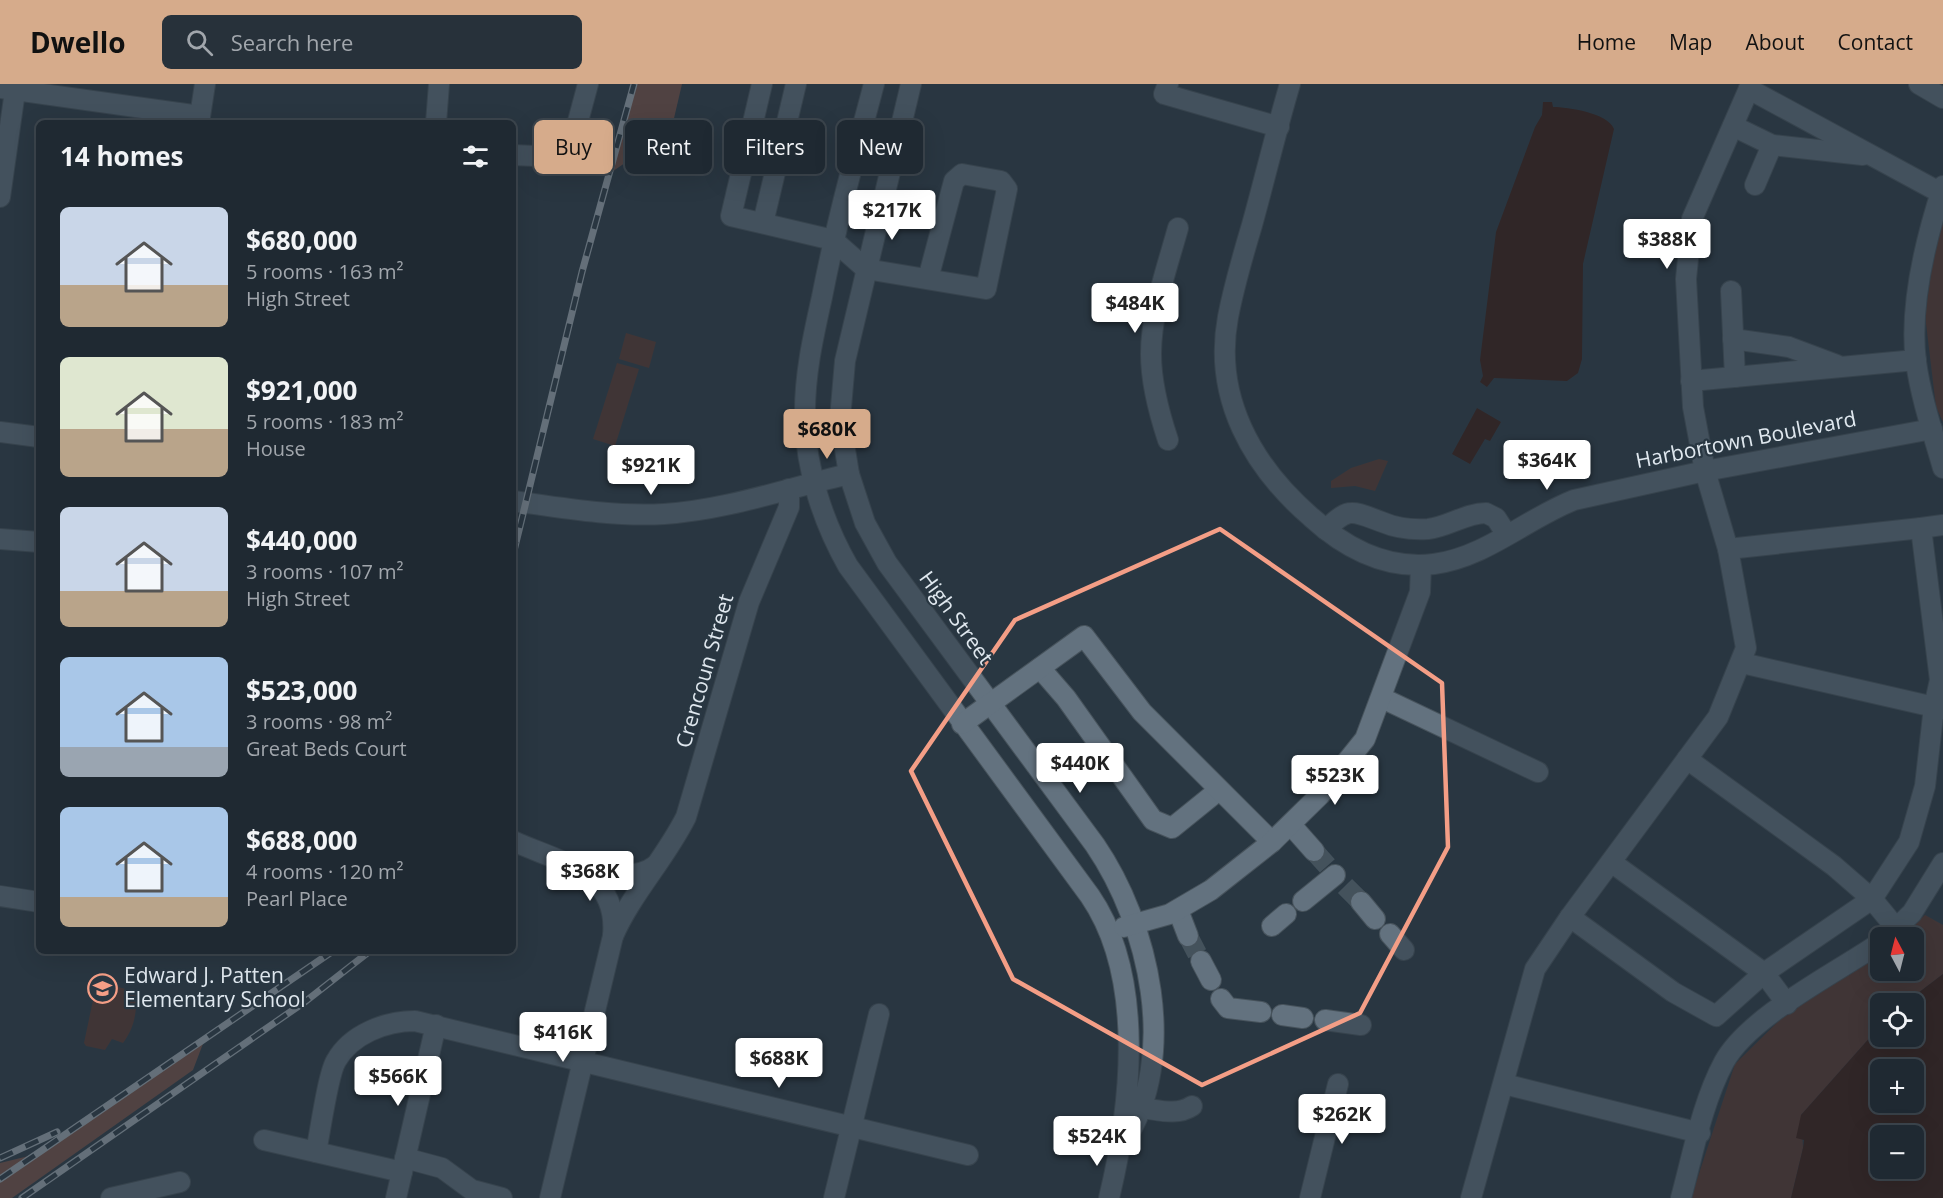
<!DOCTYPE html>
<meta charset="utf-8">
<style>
:root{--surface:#1f2932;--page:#27313a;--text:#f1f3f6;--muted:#a1a6ac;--line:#3c454d;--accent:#d6ab8b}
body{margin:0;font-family:"Open Sans",sans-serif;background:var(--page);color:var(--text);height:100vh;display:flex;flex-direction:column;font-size:22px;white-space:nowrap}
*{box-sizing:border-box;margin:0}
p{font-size:20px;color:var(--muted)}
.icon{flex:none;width:33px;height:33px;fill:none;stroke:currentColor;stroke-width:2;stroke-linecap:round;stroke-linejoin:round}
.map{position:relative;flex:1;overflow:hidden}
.details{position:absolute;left:36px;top:36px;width:480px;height:834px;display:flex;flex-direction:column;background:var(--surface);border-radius:9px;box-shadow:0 6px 24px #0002,0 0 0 2px var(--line)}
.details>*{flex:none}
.top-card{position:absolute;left:534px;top:36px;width:570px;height:54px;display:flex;gap:12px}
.needle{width:39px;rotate:353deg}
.tools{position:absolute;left:1870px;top:843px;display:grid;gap:12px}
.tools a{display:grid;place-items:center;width:54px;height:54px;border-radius:9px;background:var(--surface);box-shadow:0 6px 24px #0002,0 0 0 2px var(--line);font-size:30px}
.price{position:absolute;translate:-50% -51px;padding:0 14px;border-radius:6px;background:#fff;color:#222;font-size:20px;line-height:39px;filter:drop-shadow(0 2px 3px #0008)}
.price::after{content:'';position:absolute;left:50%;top:36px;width:18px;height:14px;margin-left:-9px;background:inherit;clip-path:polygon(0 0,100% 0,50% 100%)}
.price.selected{background:var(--accent);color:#111}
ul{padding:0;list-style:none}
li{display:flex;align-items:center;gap:18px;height:150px;padding:0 24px}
li span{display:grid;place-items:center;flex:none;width:168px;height:120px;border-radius:9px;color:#555}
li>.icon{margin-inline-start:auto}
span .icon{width:72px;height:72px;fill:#fffc;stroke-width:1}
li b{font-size:26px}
h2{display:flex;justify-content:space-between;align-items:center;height:72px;padding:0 24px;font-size:26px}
.tag{padding:0 21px;border-radius:9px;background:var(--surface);box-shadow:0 6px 24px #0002,0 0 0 2px var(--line);font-size:21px;line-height:54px}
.tag.selected{background:var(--accent);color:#111}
header{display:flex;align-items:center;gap:36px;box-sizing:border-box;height:84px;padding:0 30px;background:var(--accent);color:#111}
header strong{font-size:28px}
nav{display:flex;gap:33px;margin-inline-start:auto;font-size:21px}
.search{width:420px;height:54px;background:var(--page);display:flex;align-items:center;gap:15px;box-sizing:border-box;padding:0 21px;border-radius:9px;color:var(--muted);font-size:22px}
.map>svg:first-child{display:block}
</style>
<header>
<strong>Dwello</strong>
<div class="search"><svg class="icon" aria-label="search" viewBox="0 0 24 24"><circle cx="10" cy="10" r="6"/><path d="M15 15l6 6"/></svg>Search here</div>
<nav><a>Home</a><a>Map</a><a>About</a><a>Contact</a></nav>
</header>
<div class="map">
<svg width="1943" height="1114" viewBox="0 0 1943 1114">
<rect width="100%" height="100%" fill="#293742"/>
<g fill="#5c3429">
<path d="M 1943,128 L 1943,338 L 1936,323 L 1925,231 L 1939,134 Z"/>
<path d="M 626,249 L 656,258 L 649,284 L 619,275 Z"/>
<path d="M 617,279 L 639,285 L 615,362 L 593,355 Z"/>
<path d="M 1379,375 L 1388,377 L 1375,407 L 1355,402 L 1331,404 L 1331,397 L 1351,384 Z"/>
<path d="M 1925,831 L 1943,841 L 1943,890 L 1905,919 L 1881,920 L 1881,941 L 1801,1031 L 1803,1064 L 1791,1114 L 1691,1114 L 1735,980 L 1789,927 L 1881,871 L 1881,886 L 1914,886 L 1914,854 L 1900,853 Z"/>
<path d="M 97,897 L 136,908 C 137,927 135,943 123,959 L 112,955 L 105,966 L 86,962 L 84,959 Z"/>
</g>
<g fill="#7e5144">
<path d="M 636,0 L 682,0 L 671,47 L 609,90 Z"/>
<path d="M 204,957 L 193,986 L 12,1114 L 0,1114 L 0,1079 L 33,1071 Z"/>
</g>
<g fill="#391308" fill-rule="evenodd">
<path d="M 1543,18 L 1552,18 L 1553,23 C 1568,23 1608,29 1614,45 L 1583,180 L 1582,275 L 1578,289 L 1567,297 L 1494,294 L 1487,303 L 1480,298 L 1483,292 L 1480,276 L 1496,148 L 1535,43 L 1542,31 Z"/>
<path d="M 1477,324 L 1501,338 L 1490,357 L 1485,355 L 1470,380 L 1452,370 Z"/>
<path d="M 1943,890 L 1943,1114 L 1791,1114 L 1803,1064 L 1804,1056 L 1796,1054 L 1801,1031 L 1881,941 L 1881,952 L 1914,952 L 1914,920 L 1905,919 ZM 1881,986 L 1914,986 L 1914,1018 L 1881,1018 ZM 1881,1052 L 1914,1052 L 1914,1084 L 1881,1084 Z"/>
</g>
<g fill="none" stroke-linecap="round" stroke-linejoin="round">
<g stroke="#44525c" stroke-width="20" stroke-dasharray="20 10" stroke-linecap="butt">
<path d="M 1314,767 L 1331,786"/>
<path d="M 1345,802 L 1361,818"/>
<path d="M 1188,852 L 1201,877"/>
</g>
<defs>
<g id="minor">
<path d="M 762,0 L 731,132 L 833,156 L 866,185 L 986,205 L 1007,105 L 1001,97 L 962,90 L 954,97 L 928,195"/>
<path d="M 874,0 C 855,71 836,141 822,213 C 813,253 804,293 805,335 C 806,386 823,438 848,482 L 1090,812 C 1146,894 1131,1023 1109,1114"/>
<path d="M 911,0 L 845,277 L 840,335 L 849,390 L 865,439 L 887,479 L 1095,761 C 1149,840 1180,973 1124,1058"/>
<path d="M 1168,0 L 1164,10 L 1279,43"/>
<path d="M 1290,0 C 1276,47 1265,94 1252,141 C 1243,171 1234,202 1228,233 C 1213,313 1252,382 1311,433 C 1345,464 1386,486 1434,480 C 1486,473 1526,435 1574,416 L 1705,387 L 1932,345"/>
<path d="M 1751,0 L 1692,135 L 1686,195 L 1693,323 L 1705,387 L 1728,465 L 1746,564 L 1718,633 L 1687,675 L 1834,782 L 1872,815 L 1909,758 L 1925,702 L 1934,623 L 1940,596 L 1921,444 L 1943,441"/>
<path d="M 1919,0 L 1943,14"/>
<path d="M 0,4 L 200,32"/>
<path d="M 1749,5 L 1941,109"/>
<path d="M 199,39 L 205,0"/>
<path d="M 436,39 L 439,0"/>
<path d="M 1733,42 L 1772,61 L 1863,71"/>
<path d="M 513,71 L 558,73 L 570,67 L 588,0"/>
<path d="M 1755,101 L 1772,61"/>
<path d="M 1943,102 C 1926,154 1909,223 1916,278 C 1921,314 1933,349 1943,384"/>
<path d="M 0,113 L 16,0"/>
<path d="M 763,139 L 796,0"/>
<path d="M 1731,207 L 1735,293"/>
<path d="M 1733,255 L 1789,263 L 1837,281"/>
<path d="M 1691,297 L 1916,276"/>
<path d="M 0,348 L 39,353"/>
<path d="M 1168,356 C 1159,329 1151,300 1151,270 C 1151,228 1167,184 1178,144"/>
<path d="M 513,417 C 563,424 614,433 664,430 C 727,426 788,404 849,390"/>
<path d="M 1326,446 C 1349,421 1354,428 1382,438 C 1396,444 1412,446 1428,445 C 1448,443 1466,429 1486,429 L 1496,434 L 1507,451"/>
<path d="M 0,455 L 39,458"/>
<path d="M 1728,465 L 1921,444"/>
<path d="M 1742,579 L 1943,625"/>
<path d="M 1040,584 L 1066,614 L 1153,736 L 1172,744 L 1219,706"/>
<path d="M 1382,614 L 1538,688"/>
<path d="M 962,640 L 1084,552 L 1142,628 L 1272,758"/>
<path d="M 1687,675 L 1570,833 L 1673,908 L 1716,932 L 1764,889 L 1872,815 L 1896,844"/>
<path d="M 1291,741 L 1314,767"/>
<path d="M 513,757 C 561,779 619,787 613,852 L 550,1114"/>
<path d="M 1611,778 L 1764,889 L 1787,920"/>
<path d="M 582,786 C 605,790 636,797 656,781"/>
<path d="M 0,812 L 39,818"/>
<path d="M 1303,817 L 1335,791"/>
<path d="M 1361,818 L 1375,835"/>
<path d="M 1178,826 L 1188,852"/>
<path d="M 1272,842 L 1286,830"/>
<path d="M 1124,843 L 1170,830 L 1211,806 L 1272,758 L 1320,711 L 1365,655 L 1420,508 L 1421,481"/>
<path d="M 1390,850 L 1404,866"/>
<path d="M 613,852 C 632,809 665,775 686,733 L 749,518 L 789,423 L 789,405"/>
<path d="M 1888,852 L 1912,829 L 1943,779"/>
<path d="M 1201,877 L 1211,896"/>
<path d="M 1221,915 L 1228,924 L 1261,928"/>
<path d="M 1282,931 L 1303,934"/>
<path d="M 1325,936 L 1361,941"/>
<path d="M 1504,1000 L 1700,1049"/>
<path d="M 1142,1024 C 1159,1026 1177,1032 1192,1022"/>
<path d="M 264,1056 L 402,1088"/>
<path d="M 316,1068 C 320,1049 328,990 336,977 C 351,950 386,937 415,937 L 968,1071"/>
<path d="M 405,1074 L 442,1084 L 472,1106 L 502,1114"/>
<path d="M 111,1114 L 180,1098"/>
<path d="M 396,1114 L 436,941"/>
<path d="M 834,1114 L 879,930"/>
<path d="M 1310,1114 L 1338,1000"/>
<path d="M 1471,1114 L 1535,885 L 1570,833"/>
<path d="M 1681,1114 C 1693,1070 1702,1019 1724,978 C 1749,932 1838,888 1881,858"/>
</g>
</defs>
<use href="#minor" stroke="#47535c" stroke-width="22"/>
<use href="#minor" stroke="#63727f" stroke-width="20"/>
<defs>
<g id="rail">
<path d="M 513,471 L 582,188 L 634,0"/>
<path d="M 0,1074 L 57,1048"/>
<path d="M 0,1095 L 333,867"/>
<path d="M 22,1114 L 306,917 L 370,867"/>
</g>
</defs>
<use href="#rail" stroke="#aab4bc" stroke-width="7"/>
<use href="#rail" stroke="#293742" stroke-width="4.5" stroke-dasharray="14" stroke-linecap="butt"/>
</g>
<path d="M0 0H1943V1114H0ZM 1220,445 L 1442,599 L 1448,763 L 1360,929 L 1202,1001 L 1013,895 L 911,687 L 1015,536 Z" fill="#293742" fill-opacity=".55" fill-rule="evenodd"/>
<path fill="none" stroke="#f49e86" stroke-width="4.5" stroke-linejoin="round" d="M 1220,445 L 1442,599 L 1448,763 L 1360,929 L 1202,1001 L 1013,895 L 911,687 L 1015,536 Z"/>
<defs>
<symbol id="school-ring" viewBox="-11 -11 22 22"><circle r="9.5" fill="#293742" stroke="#f49e86" stroke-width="1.5"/><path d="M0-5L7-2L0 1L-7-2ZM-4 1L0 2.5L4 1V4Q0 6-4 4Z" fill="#f49e86"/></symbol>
</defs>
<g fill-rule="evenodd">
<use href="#school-ring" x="86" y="888" width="33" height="33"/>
</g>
<g text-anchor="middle" stroke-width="4.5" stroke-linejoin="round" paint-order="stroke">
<g font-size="21" fill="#e0e8ef" stroke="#293742">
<text transform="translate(1746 356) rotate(-11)" y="7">Harbortown Boulevard</text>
<text transform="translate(956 534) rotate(54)" y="7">High Street</text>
<text transform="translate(705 587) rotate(-74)" y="7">Crencoun Street</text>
</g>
<g font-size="21" fill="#e0e8ef" stroke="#293742" text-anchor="start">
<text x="124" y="899">Edward J. Patten<tspan x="124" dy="24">Elementary School</tspan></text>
</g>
</g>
</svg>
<div class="tools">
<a><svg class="needle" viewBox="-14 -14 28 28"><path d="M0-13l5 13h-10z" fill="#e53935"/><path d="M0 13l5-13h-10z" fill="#a1a6ac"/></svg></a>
<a><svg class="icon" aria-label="locate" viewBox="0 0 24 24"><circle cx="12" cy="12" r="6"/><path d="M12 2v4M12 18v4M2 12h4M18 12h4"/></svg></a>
<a>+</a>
<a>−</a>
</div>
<b class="price" style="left:892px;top:157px">$217K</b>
<b class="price" style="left:1667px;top:186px">$388K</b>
<b class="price" style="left:1135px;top:250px">$484K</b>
<b class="price selected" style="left:827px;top:376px">$680K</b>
<b class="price" style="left:1547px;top:407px">$364K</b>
<b class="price" style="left:651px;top:412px">$921K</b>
<b class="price" style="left:1080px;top:710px">$440K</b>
<b class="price" style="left:1335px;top:722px">$523K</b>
<b class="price" style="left:590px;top:818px">$368K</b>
<b class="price" style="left:563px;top:979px">$416K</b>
<b class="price" style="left:779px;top:1005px">$688K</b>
<b class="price" style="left:398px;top:1023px">$566K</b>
<b class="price" style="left:1342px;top:1061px">$262K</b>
<b class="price" style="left:1097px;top:1083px">$524K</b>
<div class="top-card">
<a class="tag selected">Buy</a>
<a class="tag">Rent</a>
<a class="tag">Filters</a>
<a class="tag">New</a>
</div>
<section class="details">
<h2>14 homes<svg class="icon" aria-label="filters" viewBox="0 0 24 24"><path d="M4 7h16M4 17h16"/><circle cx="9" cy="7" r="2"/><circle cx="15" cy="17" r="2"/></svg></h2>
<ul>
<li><span style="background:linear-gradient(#c9d6e8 65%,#b9a48a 0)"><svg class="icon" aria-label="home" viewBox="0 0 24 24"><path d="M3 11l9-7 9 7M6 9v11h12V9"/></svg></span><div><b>$680,000</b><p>5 rooms · 163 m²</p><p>High Street</p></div></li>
<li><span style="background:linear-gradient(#dfe7d0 60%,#b9a48a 0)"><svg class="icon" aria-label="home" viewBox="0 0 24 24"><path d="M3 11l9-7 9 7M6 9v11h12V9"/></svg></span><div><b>$921,000</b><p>5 rooms · 183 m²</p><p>House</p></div></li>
<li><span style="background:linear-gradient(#c9d6e8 70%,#b9a48a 0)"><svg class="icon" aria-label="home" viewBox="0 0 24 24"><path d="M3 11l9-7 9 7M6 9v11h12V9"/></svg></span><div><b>$440,000</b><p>3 rooms · 107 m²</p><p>High Street</p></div></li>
<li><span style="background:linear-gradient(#a9c7e8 75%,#9aa5b1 0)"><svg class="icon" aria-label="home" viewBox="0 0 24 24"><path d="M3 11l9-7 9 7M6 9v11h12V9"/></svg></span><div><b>$523,000</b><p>3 rooms · 98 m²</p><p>Great Beds Court</p></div></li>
<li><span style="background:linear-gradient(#a9c7e8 75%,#b9a48a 0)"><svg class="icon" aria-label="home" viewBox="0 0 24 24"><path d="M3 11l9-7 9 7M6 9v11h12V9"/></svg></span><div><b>$688,000</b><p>4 rooms · 120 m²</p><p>Pearl Place</p></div></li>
</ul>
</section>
</div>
